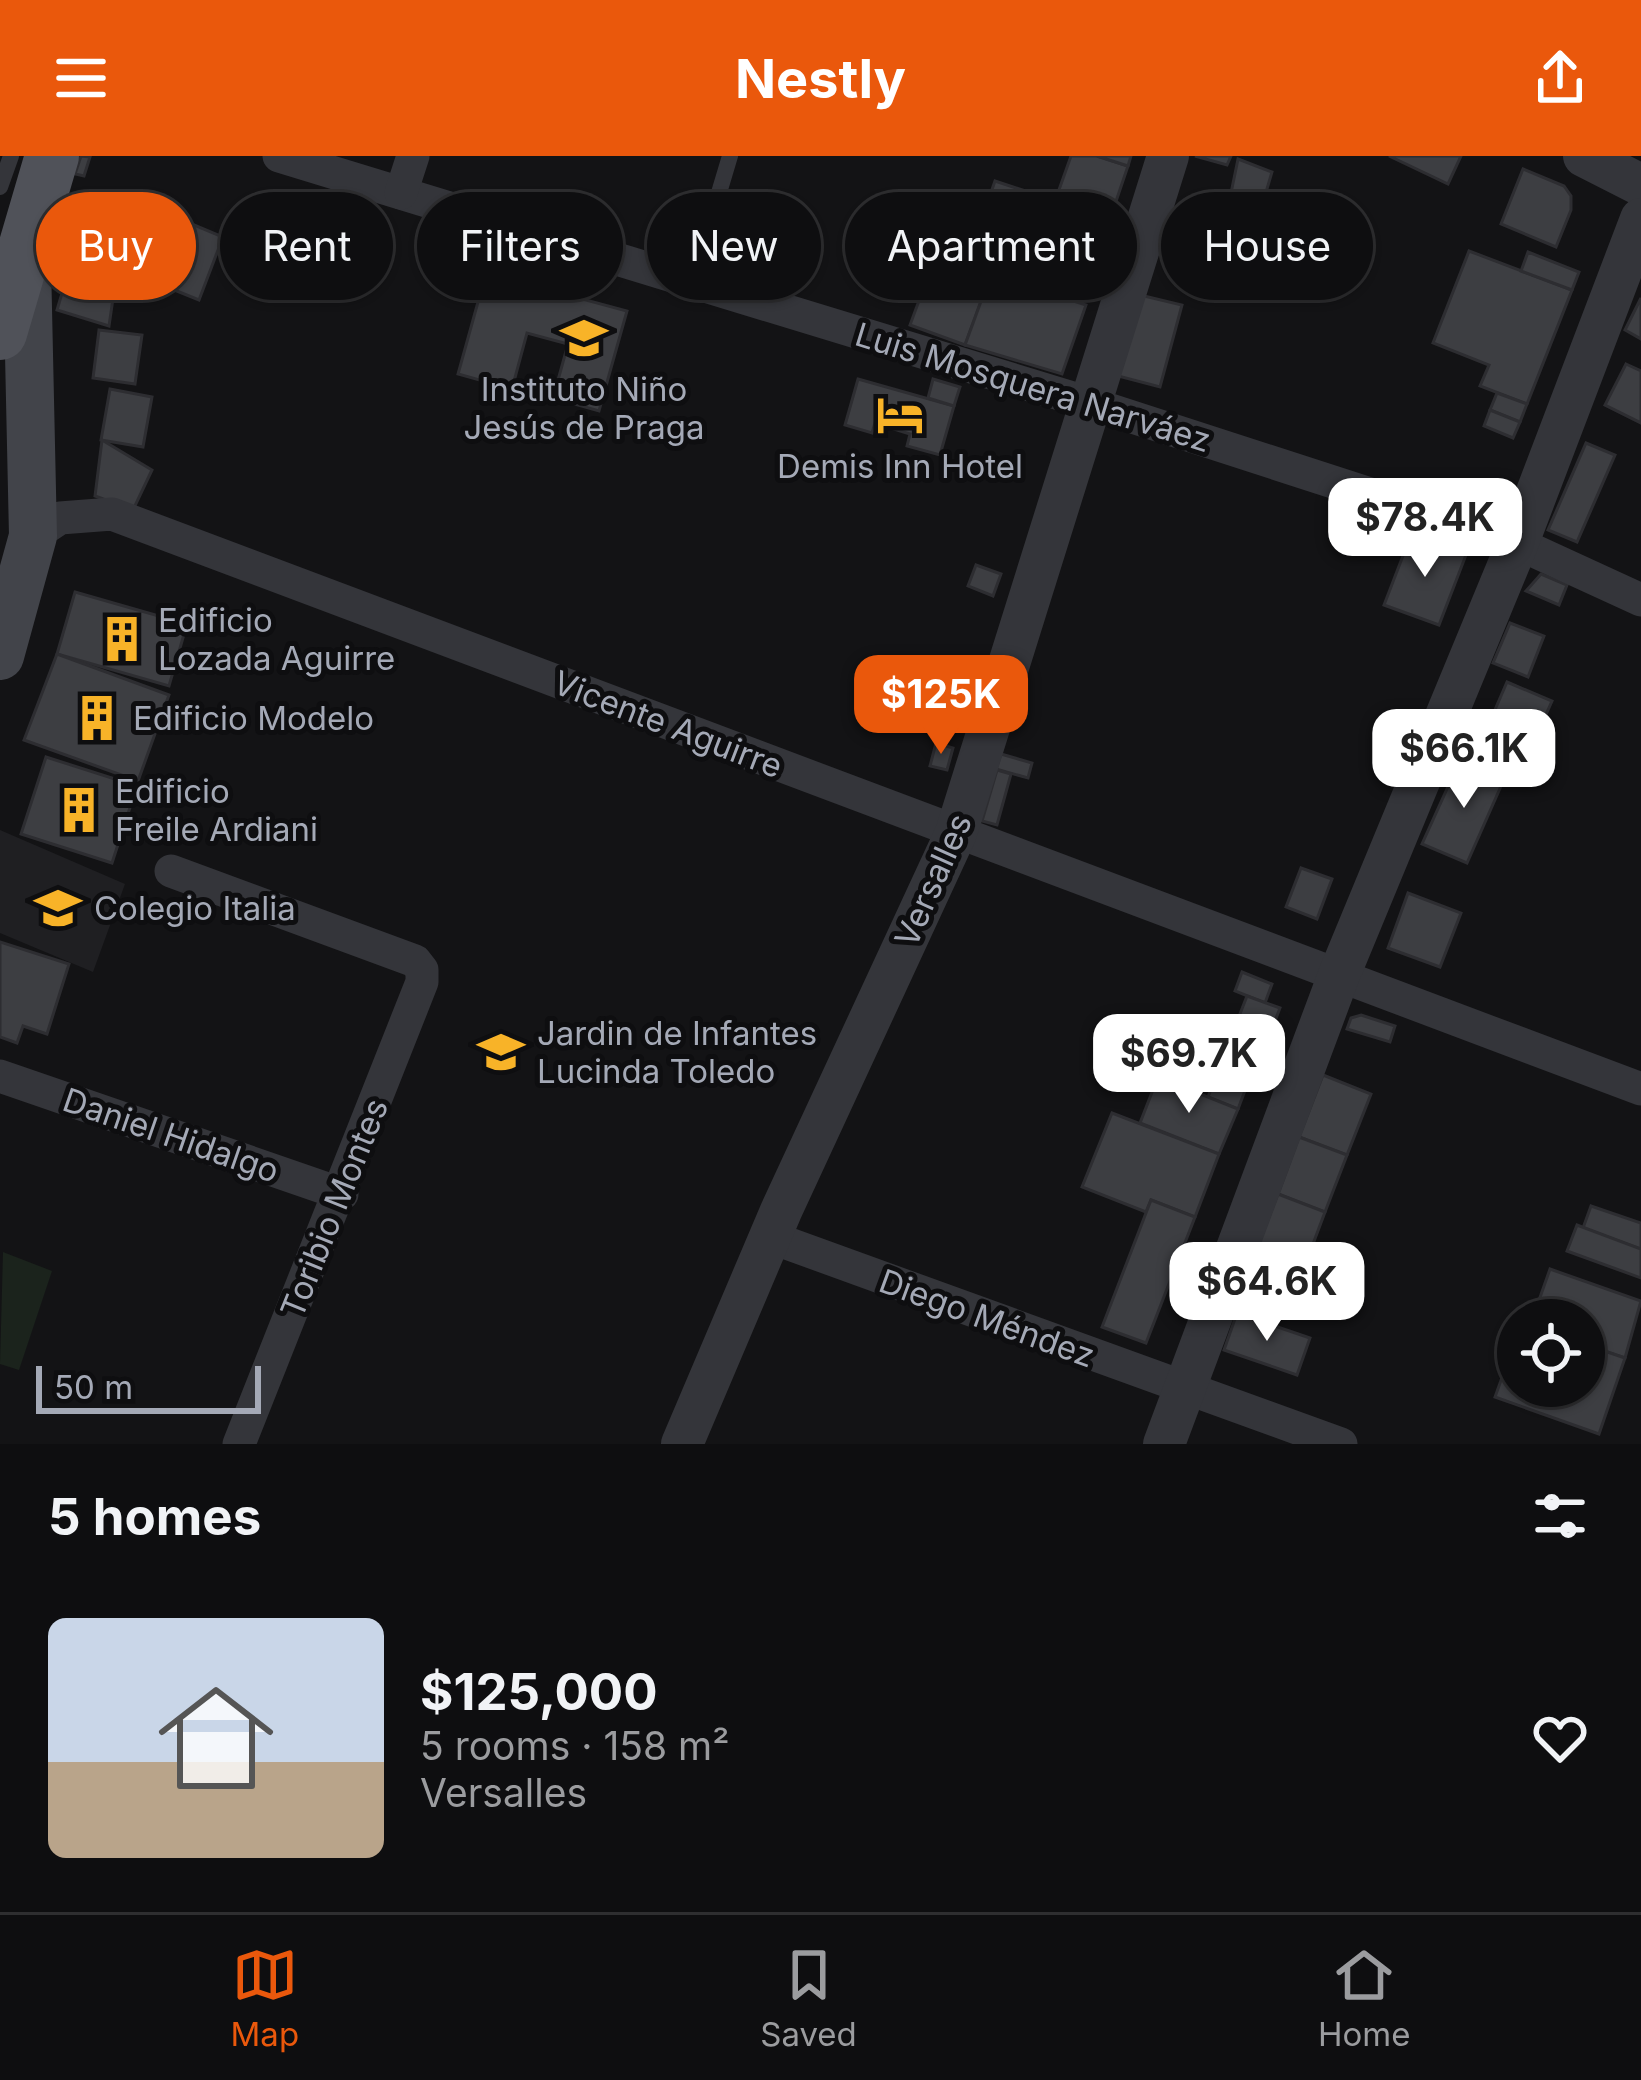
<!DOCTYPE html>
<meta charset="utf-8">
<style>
:root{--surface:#0e0e10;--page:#171719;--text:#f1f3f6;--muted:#9b9c9f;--line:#2e2e30;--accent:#ea580c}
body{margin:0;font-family:Inter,sans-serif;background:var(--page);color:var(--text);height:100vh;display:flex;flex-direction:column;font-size:45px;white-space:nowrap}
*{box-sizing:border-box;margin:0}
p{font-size:39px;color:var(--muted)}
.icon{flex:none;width:66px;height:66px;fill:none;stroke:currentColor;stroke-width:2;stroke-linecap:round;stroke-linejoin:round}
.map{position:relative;height:1288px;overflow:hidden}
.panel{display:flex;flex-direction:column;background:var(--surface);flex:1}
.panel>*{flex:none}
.top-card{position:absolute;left:36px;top:36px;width:1569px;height:108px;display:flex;gap:24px}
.tools{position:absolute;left:1497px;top:1143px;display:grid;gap:24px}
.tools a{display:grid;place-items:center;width:108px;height:108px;border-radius:50%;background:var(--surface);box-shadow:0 3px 9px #0004,0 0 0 3px var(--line);font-size:60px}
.scale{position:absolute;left:36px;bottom:30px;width:225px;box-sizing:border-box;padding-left:12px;border:6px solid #a4a9b6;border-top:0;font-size:33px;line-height:42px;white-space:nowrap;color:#a4a9b6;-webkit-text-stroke:9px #0e0e10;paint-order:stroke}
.price{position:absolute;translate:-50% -102px;padding:0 27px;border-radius:24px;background:#fff;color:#222;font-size:39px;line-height:78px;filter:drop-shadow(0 3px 6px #0008)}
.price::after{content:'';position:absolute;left:50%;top:72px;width:36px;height:27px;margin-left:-18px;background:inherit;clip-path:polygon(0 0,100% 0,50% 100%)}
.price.active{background:var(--accent);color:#fff}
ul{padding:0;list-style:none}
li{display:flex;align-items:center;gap:36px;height:300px;padding:0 48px}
li span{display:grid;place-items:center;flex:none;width:336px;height:240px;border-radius:18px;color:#555}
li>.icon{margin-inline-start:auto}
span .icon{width:144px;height:144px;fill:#fffc;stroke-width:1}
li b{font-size:51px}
h2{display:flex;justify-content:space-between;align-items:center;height:144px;padding:0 48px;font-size:51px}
.pill{padding:0 42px;border-radius:54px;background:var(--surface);box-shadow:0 3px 9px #0004,0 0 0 3px var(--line);font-size:42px;line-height:108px}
.pill.active{background:var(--accent);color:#fff}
header{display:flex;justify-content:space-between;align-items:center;height:156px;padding:0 48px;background:var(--accent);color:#fff;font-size:54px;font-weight:700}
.tabs{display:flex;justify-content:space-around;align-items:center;height:168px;border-top:3px solid var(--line);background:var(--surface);font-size:33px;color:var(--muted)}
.tabs a{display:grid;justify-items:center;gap:6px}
.tabs .active{color:var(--accent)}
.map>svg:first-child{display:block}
</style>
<header><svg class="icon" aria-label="menu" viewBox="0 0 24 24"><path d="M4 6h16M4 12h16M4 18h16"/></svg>Nestly<svg class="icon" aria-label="share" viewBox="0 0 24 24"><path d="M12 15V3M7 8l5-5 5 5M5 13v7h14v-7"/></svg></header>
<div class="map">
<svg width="1641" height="1288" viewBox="0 0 1641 1288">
<rect width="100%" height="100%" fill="#131315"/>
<path fill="#1f1f22" d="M 0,674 L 125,728 L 93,816 L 0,777 Z"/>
<path fill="#1b231c" d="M 3,1096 L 52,1115 L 19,1214 L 0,1208 Z"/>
<g fill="#3d3e42" stroke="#2d2d31" stroke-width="3">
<path d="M 81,0 L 90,1 L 84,20 L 75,18 Z"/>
<path d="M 1071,0 L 1097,0 L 1128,10 L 1110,63 L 1055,45 Z"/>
<path d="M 1097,0 L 1131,0 L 1128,10 Z"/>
<path d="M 1195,0 L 1231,0 L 1227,9 Z"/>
<path d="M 1389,0 L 1461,0 L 1448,28 Z"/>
<path d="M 1238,3 L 1272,16 L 1259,60 L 1263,104 L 1167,103 L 1165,68 L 1224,71 Z"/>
<path d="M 1523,13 L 1564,30 L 1571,40 L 1571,54 L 1556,91 L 1501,68 Z"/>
<path d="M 995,25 L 1110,63 L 1098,97 L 983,59 Z"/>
<path d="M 125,40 L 223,81 L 199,144 L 105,106 Z"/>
<path d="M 71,43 L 102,55 L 96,72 L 65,61 Z"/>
<path d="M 945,74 L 1000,94 L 965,189 L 910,169 Z"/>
<path d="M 1469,95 L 1572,134 L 1527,248 L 1480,230 L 1489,209 L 1433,187 Z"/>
<path d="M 1528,96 L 1579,116 L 1572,134 L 1521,115 Z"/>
<path d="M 70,110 L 115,129 L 109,170 L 57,154 Z"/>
<path d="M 486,117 L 627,155 L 599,255 L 553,242 L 568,188 L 527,177 L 512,233 L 458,218 Z"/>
<path d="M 991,118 L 1086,149 L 1062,218 L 965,189 Z"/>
<path d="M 1140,139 L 1182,149 L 1160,231 L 1118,220 Z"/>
<path d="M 1641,142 L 1641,183 L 1625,174 Z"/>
<path d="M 99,174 L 142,179 L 135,228 L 93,222 Z"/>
<path d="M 1626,208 L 1641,215 L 1641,267 L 1605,249 Z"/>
<path d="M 858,223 L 954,250 L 940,299 L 907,290 L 910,278 L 875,267 L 872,277 L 845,269 Z"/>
<path d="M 933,223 L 960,231 L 954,250 L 928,242 Z"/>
<path d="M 110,233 L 152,241 L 143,291 L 101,284 Z"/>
<path d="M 1497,237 L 1527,248 L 1520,266 L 1490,254 Z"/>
<path d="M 1490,254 L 1520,266 L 1513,282 L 1484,270 Z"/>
<path d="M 102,284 L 152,314 L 133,354 L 95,340 Z"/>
<path d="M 1586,287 L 1615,299 L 1577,386 L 1548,374 Z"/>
<path d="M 1411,379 L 1466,399 L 1439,469 L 1384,449 Z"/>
<path d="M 976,409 L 1001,418 L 993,440 L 968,430 Z"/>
<path d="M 1541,418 L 1567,429 L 1559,449 L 1526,435 Z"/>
<path d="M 75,436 L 187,468 L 169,530 L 57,498 Z"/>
<path d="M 1510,467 L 1544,480 L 1528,521 L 1493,507 Z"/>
<path d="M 57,498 L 169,539 L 138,625 L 24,584 Z"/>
<path d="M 1507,526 L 1552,545 L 1516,626 L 1472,607 Z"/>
<path d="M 936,587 L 953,592 L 947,614 L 930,610 Z"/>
<path d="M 1001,598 L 1032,607 L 1028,622 L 996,613 Z"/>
<path d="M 46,601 L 137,630 L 112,707 L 21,678 Z"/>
<path d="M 1461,602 L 1505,621 L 1467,707 L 1422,688 Z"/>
<path d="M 997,614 L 1011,618 L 997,669 L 982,665 Z"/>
<path d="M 1301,712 L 1332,723 L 1317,763 L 1286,751 Z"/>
<path d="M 1408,737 L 1461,757 L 1440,811 L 1388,792 Z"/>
<path d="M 0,786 L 69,808 L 47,878 L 23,870 L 17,887 L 0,881 Z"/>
<path d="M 1242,816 L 1272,828 L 1265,847 L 1235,835 Z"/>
<path d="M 1247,840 L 1280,852 L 1262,899 L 1229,886 Z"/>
<path d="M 1361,859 L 1395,870 L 1390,886 L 1347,873 L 1351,862 Z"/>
<path d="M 1219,912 L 1249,924 L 1238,953 L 1208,941 Z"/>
<path d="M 1323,919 L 1371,938 L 1347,999 L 1299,981 Z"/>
<path d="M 1158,921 L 1238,953 L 1219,998 L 1140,967 Z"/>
<path d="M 1112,957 L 1219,998 L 1195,1061 L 1151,1044 L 1146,1056 L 1082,1031 Z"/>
<path d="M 1299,981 L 1347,999 L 1325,1056 L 1278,1038 Z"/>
<path d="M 1278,1038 L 1325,1056 L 1301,1120 L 1253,1102 Z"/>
<path d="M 1151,1044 L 1195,1061 L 1146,1187 L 1102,1171 Z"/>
<path d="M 1591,1050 L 1641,1067 L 1641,1093 L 1583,1072 Z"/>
<path d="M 1577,1069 L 1641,1093 L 1641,1122 L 1567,1095 Z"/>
<path d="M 1550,1113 L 1641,1145 L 1625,1202 L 1584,1188 L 1584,1164 L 1532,1164 Z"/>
<path d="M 1237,1157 L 1310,1182 L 1297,1219 L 1224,1194 Z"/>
<path d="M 1518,1177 L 1518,1230 L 1584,1230 L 1584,1188 L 1625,1202 L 1599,1278 L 1495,1241 Z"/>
</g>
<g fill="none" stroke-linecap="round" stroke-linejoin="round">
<g stroke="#34353a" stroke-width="16">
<path d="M 0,31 L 11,0"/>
<path d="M 692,127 L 730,0"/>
</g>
<g stroke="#34353a" stroke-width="33">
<path d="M 279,0 L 1089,247 L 1506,382 L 1641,444"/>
<path d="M 401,37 L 413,0"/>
<path d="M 33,380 L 60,362 L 112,358 L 1641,933"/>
<path d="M 171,715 L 415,805 L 422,814 L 422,826 L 239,1288"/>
<path d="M 0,920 L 342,1038"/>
<path d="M 770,1081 L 1341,1288"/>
</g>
<g stroke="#34353a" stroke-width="42">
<path d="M 1584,0 L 1641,29"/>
<path d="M 682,1288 L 781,1055 L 956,677 L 1168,0"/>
<path d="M 1164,1288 L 1339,819 L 1518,386 L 1641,63"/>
</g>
<path stroke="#42444a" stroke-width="48" d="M 0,500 L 33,380 L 27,107"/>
<path stroke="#505259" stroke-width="54" d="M 0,177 L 52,0"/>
</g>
<defs>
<symbol id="school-bare" viewBox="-9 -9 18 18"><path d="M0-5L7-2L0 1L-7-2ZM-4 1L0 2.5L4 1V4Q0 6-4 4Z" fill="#f8b328" stroke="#0e0e10" stroke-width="2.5" paint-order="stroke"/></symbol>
<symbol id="hotel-bare" viewBox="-9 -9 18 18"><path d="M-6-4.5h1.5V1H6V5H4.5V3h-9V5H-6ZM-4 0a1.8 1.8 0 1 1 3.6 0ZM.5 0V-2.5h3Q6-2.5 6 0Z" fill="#f8b328" stroke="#0e0e10" stroke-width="2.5" paint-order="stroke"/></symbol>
<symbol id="building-bare" viewBox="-9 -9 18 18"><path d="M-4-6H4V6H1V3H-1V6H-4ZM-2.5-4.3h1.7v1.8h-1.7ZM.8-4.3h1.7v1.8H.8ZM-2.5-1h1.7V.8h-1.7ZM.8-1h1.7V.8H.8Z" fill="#f8b328" stroke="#0e0e10" stroke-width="2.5" paint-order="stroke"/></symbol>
<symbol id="university-bare" viewBox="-9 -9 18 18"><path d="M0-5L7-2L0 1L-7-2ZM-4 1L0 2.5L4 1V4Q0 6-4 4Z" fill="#f8b328" stroke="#0e0e10" stroke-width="2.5" paint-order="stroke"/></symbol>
</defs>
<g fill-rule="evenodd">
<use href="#school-bare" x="551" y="149" width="66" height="66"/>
<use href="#hotel-bare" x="867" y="226" width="66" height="66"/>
<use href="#building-bare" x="89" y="450" width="66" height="66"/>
<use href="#building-bare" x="64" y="529" width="66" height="66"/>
<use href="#building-bare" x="46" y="621" width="66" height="66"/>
<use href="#university-bare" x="25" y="719" width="66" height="66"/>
<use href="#school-bare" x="468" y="863" width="66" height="66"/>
</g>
<g text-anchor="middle" stroke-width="10" stroke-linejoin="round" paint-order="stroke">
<g font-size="33" fill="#a4a9b6" stroke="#0e0e10">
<text transform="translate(1033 231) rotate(17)" y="12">Luis Mosquera Narváez</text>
<text transform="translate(668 568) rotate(21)" y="12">Vicente Aguirre</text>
<text transform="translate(933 724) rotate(-66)" y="12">Versalles</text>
<text transform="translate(171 979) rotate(19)" y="12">Daniel Hidalgo</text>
<text transform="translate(334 1052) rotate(-68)" y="12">Toribio Montes</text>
<text transform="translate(987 1162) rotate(20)" y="12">Diego Méndez</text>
</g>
<g font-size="33" fill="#a4a9b6" stroke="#0e0e10" text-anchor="start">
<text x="584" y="245" text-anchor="middle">Instituto Niño<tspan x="584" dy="38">Jesús de Praga</tspan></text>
<text x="900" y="322" text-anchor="middle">Demis Inn Hotel</text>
<text x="158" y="476">Edificio<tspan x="158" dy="38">Lozada Aguirre</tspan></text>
<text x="133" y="574">Edificio Modelo</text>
<text x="115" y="647">Edificio<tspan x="115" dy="38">Freile Ardiani</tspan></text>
<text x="94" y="764">Colegio Italia</text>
<text x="537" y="889">Jardin de Infantes<tspan x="537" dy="38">Lucinda Toledo</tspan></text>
</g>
</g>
</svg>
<div class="tools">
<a><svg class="icon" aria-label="locate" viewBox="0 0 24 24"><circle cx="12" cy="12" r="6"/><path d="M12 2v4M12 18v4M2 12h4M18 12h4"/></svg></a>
</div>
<div class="scale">50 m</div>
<b class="price" style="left:1425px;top:424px">$78.4K</b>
<b class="price active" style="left:941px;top:601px">$125K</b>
<b class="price" style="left:1464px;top:655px">$66.1K</b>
<b class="price" style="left:1189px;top:960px">$69.7K</b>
<b class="price" style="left:1267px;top:1188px">$64.6K</b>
<div class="top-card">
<a class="pill active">Buy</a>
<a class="pill">Rent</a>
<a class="pill">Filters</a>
<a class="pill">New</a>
<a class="pill">Apartment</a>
<a class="pill">House</a>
</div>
</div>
<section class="panel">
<h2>5 homes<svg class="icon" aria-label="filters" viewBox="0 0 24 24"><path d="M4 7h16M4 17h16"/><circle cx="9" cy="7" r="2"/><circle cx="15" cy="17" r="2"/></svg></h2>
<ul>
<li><span style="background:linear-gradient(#c9d6e8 60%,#b9a48a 0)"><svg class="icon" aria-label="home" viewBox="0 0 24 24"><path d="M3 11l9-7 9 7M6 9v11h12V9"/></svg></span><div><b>$125,000</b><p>5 rooms · 158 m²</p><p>Versalles</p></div><svg class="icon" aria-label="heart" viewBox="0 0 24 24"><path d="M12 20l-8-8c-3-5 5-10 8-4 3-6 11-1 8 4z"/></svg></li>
</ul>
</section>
<nav class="tabs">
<a class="active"><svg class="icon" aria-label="map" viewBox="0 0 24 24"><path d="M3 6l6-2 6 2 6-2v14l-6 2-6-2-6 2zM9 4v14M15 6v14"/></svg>Map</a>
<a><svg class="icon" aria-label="saved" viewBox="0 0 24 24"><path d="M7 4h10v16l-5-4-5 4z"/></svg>Saved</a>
<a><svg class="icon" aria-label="home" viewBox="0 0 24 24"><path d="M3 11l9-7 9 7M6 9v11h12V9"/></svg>Home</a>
</nav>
